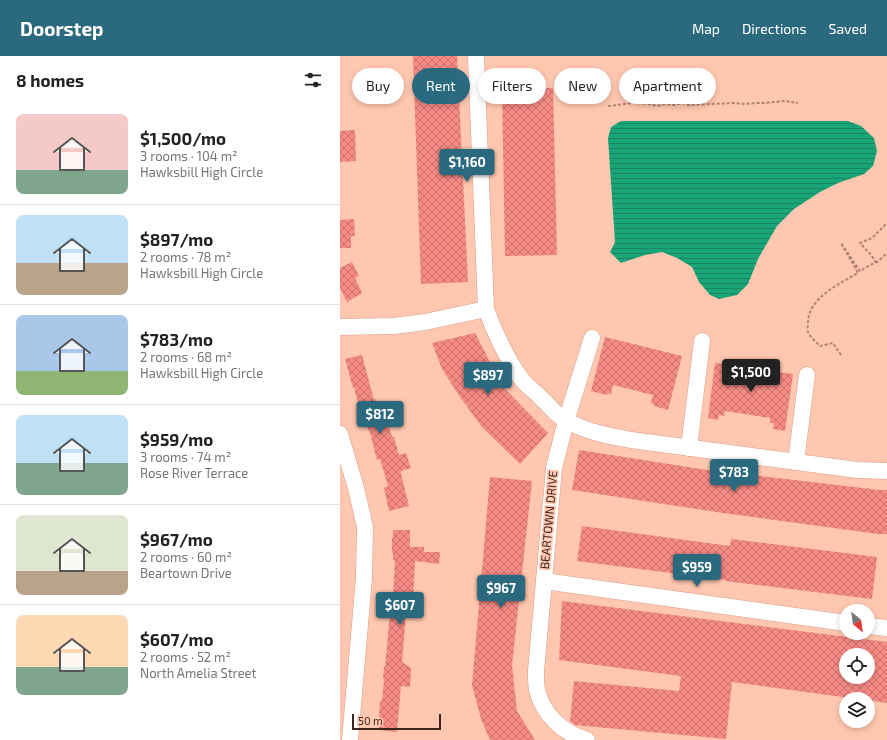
<!DOCTYPE html>
<meta charset="utf-8">
<style>
:root{--surface:#fff;--page:#f2f2f2;--text:#222;--muted:#767676;--line:#e0e0e0;--accent:#2a697e}
body{margin:0;font-family:"Exo 2",sans-serif;background:var(--page);color:var(--text);height:100vh;display:flex;flex-direction:column;font-size:15px;white-space:nowrap}
*{box-sizing:border-box;margin:0}
p{font-size:13px;color:var(--muted)}
.icon{flex:none;width:22px;height:22px;fill:none;stroke:currentColor;stroke-width:2;stroke-linecap:round;stroke-linejoin:round}
.map{position:relative;flex:1;overflow:hidden}
.drawer{display:flex;flex-direction:column;background:var(--surface);width:340px}
.drawer>*{flex:none}
.banner{position:absolute;left:12px;top:12px;width:380px;height:36px;display:flex;gap:8px}
.needle{width:26px;rotate:151deg}
.controls{position:absolute;left:499px;top:548px;display:grid;gap:8px}
.controls a{display:grid;place-items:center;width:36px;height:36px;border-radius:50%;background:var(--surface);box-shadow:0 2px 6px #0003;font-size:20px}
.scale{position:absolute;left:12px;bottom:10px;width:89px;box-sizing:border-box;padding-left:4px;border:2px solid #3b261d;border-top:0;font-size:11px;line-height:14px;white-space:nowrap;color:#3b261d;-webkit-text-stroke:3px #ffc7af;paint-order:stroke}
.price{position:absolute;translate:-50% -34px;padding:0 9px;border-radius:4px;background:var(--accent);color:#fff;font-size:13px;line-height:26px;filter:drop-shadow(0 1px 2px #0008)}
.price::after{content:'';position:absolute;left:50%;top:24px;width:12px;height:9px;margin-left:-6px;background:inherit;clip-path:polygon(0 0,100% 0,50% 100%)}
.price.selected{background:#222;color:#fff}
ul{padding:0;list-style:none}
li{display:flex;align-items:center;gap:12px;height:100px;padding:0 16px}
li+li{border-top:1px solid var(--line)}
li span{display:grid;place-items:center;flex:none;width:112px;height:80px;border-radius:8px;color:#555}
li>.icon{margin-inline-start:auto}
span .icon{width:48px;height:48px;fill:#fffc;stroke-width:1}
li b{font-size:17px}
h2{display:flex;justify-content:space-between;align-items:center;height:48px;padding:0 16px;font-size:17px}
.tag{padding:0 14px;border-radius:18px;background:var(--surface);box-shadow:0 2px 6px #0003;font-size:14px;line-height:36px}
.tag.selected{background:var(--accent);color:#fff}
header{display:flex;align-items:center;gap:24px;box-sizing:border-box;height:56px;padding:0 20px;background:var(--accent);color:#fff}
header strong{font-size:19px}
nav{display:flex;gap:22px;margin-inline-start:auto;font-size:14px}
main{display:flex;flex:1;min-height:0}
.map>svg:first-child{display:block}
</style>
<header>
<strong>Doorstep</strong>
<nav><a>Map</a><a>Directions</a><a>Saved</a></nav>
</header>
<main>
<section class="drawer">
<h2>8 homes<svg class="icon" aria-label="filters" viewBox="0 0 24 24"><path d="M4 7h16M4 17h16"/><circle cx="9" cy="7" r="2"/><circle cx="15" cy="17" r="2"/></svg></h2>
<ul>
<li><span style="background:linear-gradient(#f6c9c9 70%,#7fa58c 0)"><svg class="icon" aria-label="home" viewBox="0 0 24 24"><path d="M3 11l9-7 9 7M6 9v11h12V9"/></svg></span><div><b>$1,500/mo</b><p>3 rooms · 104 m²</p><p>Hawksbill High Circle</p></div></li>
<li><span style="background:linear-gradient(#bfe0f5 60%,#b9a48a 0)"><svg class="icon" aria-label="home" viewBox="0 0 24 24"><path d="M3 11l9-7 9 7M6 9v11h12V9"/></svg></span><div><b>$897/mo</b><p>2 rooms · 78 m²</p><p>Hawksbill High Circle</p></div></li>
<li><span style="background:linear-gradient(#a9c7e8 70%,#8fb573 0)"><svg class="icon" aria-label="home" viewBox="0 0 24 24"><path d="M3 11l9-7 9 7M6 9v11h12V9"/></svg></span><div><b>$783/mo</b><p>2 rooms · 68 m²</p><p>Hawksbill High Circle</p></div></li>
<li><span style="background:linear-gradient(#bfe0f5 60%,#7fa58c 0)"><svg class="icon" aria-label="home" viewBox="0 0 24 24"><path d="M3 11l9-7 9 7M6 9v11h12V9"/></svg></span><div><b>$959/mo</b><p>3 rooms · 74 m²</p><p>Rose River Terrace</p></div></li>
<li><span style="background:linear-gradient(#dfe7d0 70%,#b9a48a 0)"><svg class="icon" aria-label="home" viewBox="0 0 24 24"><path d="M3 11l9-7 9 7M6 9v11h12V9"/></svg></span><div><b>$967/mo</b><p>2 rooms · 60 m²</p><p>Beartown Drive</p></div></li>
<li><span style="background:linear-gradient(#ffd9b3 65%,#7fa58c 0)"><svg class="icon" aria-label="home" viewBox="0 0 24 24"><path d="M3 11l9-7 9 7M6 9v11h12V9"/></svg></span><div><b>$607/mo</b><p>2 rooms · 52 m²</p><p>North Amelia Street</p></div></li>
</ul>
</section>
<div class="map">
<svg width="547" height="684" viewBox="0 0 547 684">
<defs>
<pattern id="water-rules" width="6" height="5" patternUnits="userSpaceOnUse"><rect width="6" height="5" fill="#19a577"/><path d="M0 2.5h6" fill="none" stroke="#188661"/></pattern>
<pattern id="building-cross-hatch" width="8" height="8" patternUnits="userSpaceOnUse"><rect width="8" height="8" fill="#f68a85"/><path d="M0 0l8 8M0 8l8-8" fill="none" stroke="#c8716c"/></pattern>
</defs>
<rect width="100%" height="100%" fill="#ffc7af"/>
<path fill="url(#water-rules)" d="M 281,65 L 508,65 L 521,70 L 534,82 L 537,95 L 533,110 L 524,118 L 498,127 L 480,136 L 454,153 L 437,170 L 418,203 L 408,228 L 397,239 L 379,243 L 370,239 L 359,226 L 352,211 L 337,202 L 322,196 L 305,199 L 281,207 L 270,196 L 275,186 L 268,82 L 271,71 Z"/>
<g fill="url(#building-cross-hatch)" fill-rule="evenodd">
<path d="M 73,0 L 117,0 L 128,226 L 81,228 Z"/>
<path d="M 213,32 L 217,199 L 165,200 L 162,33 Z"/>
<path d="M 15,74 L 16,105 L 0,106 L 0,75 Z"/>
<path d="M 14,163 L 15,180 L 11,180 L 11,192 L 0,192 L 0,164 Z"/>
<path d="M 12,206 L 19,220 L 15,222 L 22,237 L 7,246 L 0,232 L 0,212 Z"/>
<path d="M 135,277 L 163,331 L 208,377 L 180,408 L 142,371 L 120,341 L 102,313 L 92,287 Z"/>
<path d="M 265,281 L 342,300 L 328,354 L 314,350 L 314,348 L 311,347 L 313,339 L 273,329 L 271,338 L 268,337 L 267,339 L 251,335 Z"/>
<path d="M 22,299 L 34,344 L 36,343 L 39,356 L 44,354 L 52,381 L 54,381 L 59,399 L 66,397 L 71,412 L 61,415 L 61,418 L 69,450 L 49,455 L 44,432 L 48,430 L 40,403 L 37,404 L 30,377 L 27,370 L 25,371 L 14,332 L 13,332 L 5,303 Z"/>
<path d="M 375,307 L 453,318 L 445,375 L 433,373 L 434,367 L 430,367 L 430,362 L 385,355 L 384,360 L 379,359 L 378,364 L 368,362 Z"/>
<path d="M 239,394 L 393,418 L 393,417 L 540,434 L 547,434 L 547,478 L 538,478 L 383,457 L 232,434 Z"/>
<path d="M 150,421 L 192,425 L 172,609 L 177,655 L 195,684 L 150,684 L 141,663 L 132,629 Z"/>
<path d="M 242,470 L 390,490 L 391,483 L 537,501 L 532,543 L 385,525 L 386,524 L 237,505 Z"/>
<path d="M 53,474 L 70,474 L 70,491 L 84,491 L 84,496 L 100,496 L 99,508 L 75,505 L 73,546 L 67,546 L 62,606 L 71,612 L 70,631 L 61,630 L 57,676 L 39,674 L 40,662 L 39,662 L 40,645 L 42,645 L 44,623 L 43,623 L 44,611 L 45,611 L 50,557 L 52,557 L 55,504 L 53,504 L 53,497 L 52,497 L 52,482 L 53,482 Z"/>
<path d="M 222,545 L 547,586 L 547,647 L 528,644 L 528,643 L 517,643 L 392,626 L 386,683 L 235,669 L 230,665 L 234,625 L 339,635 L 341,620 L 219,604 ZM 506,599 L 528,599 L 528,621 L 506,621 Z"/>
</g>
<g fill="none" stroke-linecap="round" stroke-linejoin="round">
<defs>
<g id="minor">
<path d="M 136,0 L 146,253 C 155,277 165,300 180,321 C 186,330 195,335 202,343 C 210,350 217,360 227,365 C 247,376 270,380 291,384 L 517,414 L 547,415"/>
<path d="M 0,271 L 54,270 L 85,266 L 146,253"/>
<path d="M 0,378 L 16,432 L 25,471 L 24,522 L 10,684"/>
<path d="M 349,392 L 362,285"/>
<path d="M 456,406 L 467,319"/>
<path d="M 204,525 L 506,567"/>
<path d="M 528,570 L 547,572"/>
<path d="M 247,684 C 223,677 203,659 197,634 C 196,629 196,622 196,615 L 214,412 L 226,365 L 252,282"/>
</g>
</defs>
<use href="#minor" stroke="#d59f88" stroke-width="17"/>
<g stroke="#ad8472" stroke-width="2" stroke-dasharray="3 2" stroke-linecap="butt">
<path d="M 268,50 L 293,47 L 309,48 L 317,50 L 325,48 L 334,49 L 342,47 L 349,49 L 393,47 L 405,48 L 416,47 L 425,47 L 445,45 L 458,47"/>
<path d="M 536,207 L 532,200 L 520,187 L 532,182 L 547,167"/>
<path d="M 536,207 L 547,197"/>
<path d="M 501,299 L 493,287 L 480,290 C 476,286 470,281 468,276 C 467,274 468,270 468,267 C 468,242 499,228 518,217 L 501,187 L 520,215 L 534,207 L 535,205"/>
</g>
<use href="#minor" stroke="#fff" stroke-width="16"/>
</g>
<g text-anchor="middle" stroke-width="3.5" stroke-linejoin="round" paint-order="stroke">
<g font-size="12" fill="#3b261d" stroke="#ffc7af">
<text transform="translate(209 464) rotate(-85)" y="4">BEARTOWN DRIVE</text>
</g>
</g>
</svg>
<div class="controls">
<a><svg class="needle" viewBox="-14 -14 28 28"><path d="M0-13l5 13h-10z" fill="#e53935"/><path d="M0 13l5-13h-10z" fill="#767676"/></svg></a>
<a><svg class="icon" aria-label="locate" viewBox="0 0 24 24"><circle cx="12" cy="12" r="6"/><path d="M12 2v4M12 18v4M2 12h4M18 12h4"/></svg></a>
<a><svg class="icon" aria-label="layers" viewBox="0 0 24 24"><path d="M12 4l9 5-9 5-9-5zM3 14l9 5 9-5"/></svg></a>
</div>
<div class="scale">50 m</div>
<b class="price" style="left:127px;top:127px">$1,160</b>
<b class="price selected" style="left:411px;top:337px">$1,500</b>
<b class="price" style="left:148px;top:340px">$897</b>
<b class="price" style="left:40px;top:379px">$812</b>
<b class="price" style="left:394px;top:437px">$783</b>
<b class="price" style="left:357px;top:532px">$959</b>
<b class="price" style="left:161px;top:553px">$967</b>
<b class="price" style="left:60px;top:570px">$607</b>
<div class="banner">
<a class="tag">Buy</a>
<a class="tag selected">Rent</a>
<a class="tag">Filters</a>
<a class="tag">New</a>
<a class="tag">Apartment</a>
</div>
</div>
</main>
